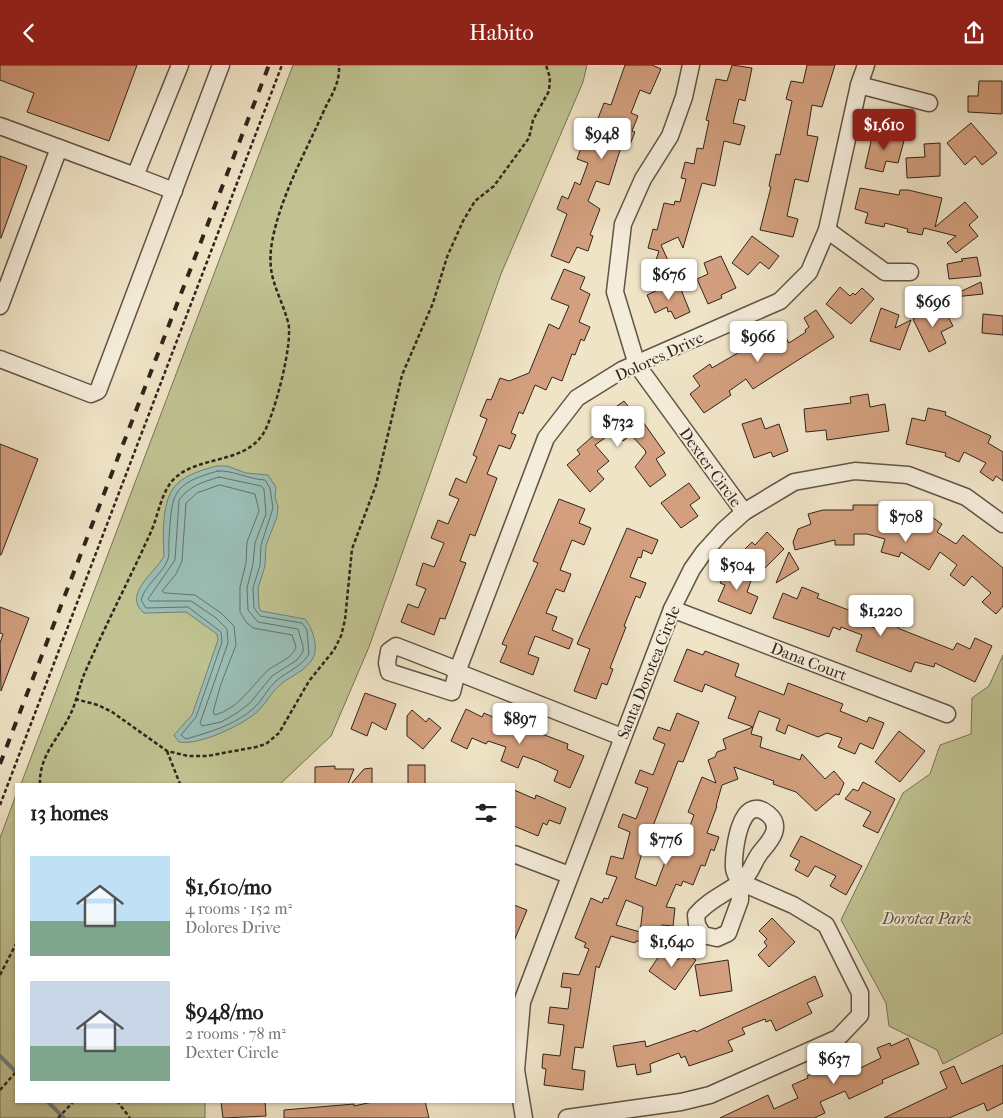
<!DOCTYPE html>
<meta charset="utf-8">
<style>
:root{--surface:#fff;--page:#f6f6f6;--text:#222;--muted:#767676;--accent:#8f2418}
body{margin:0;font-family:"IM FELL French Canon",serif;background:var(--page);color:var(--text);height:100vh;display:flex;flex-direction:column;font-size:19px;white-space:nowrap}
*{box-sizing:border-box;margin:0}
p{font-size:16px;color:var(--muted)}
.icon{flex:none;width:28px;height:28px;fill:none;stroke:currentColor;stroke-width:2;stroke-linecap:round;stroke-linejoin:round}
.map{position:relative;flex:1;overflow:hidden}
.details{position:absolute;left:15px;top:718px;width:500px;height:320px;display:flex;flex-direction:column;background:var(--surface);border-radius:0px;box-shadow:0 1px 4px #0004}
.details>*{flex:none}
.price{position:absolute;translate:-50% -42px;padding:0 11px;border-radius:5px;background:#fff;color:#222;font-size:16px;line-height:32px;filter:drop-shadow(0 1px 2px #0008)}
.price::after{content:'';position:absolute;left:50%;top:30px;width:15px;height:11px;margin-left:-8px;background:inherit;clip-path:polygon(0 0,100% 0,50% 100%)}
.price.active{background:var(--accent);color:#fff}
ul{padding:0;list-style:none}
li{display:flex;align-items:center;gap:15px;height:125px;padding:0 15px}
li span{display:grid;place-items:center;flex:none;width:140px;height:100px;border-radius:0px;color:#555}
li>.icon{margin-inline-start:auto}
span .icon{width:60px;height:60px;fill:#fffc;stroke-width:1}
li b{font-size:21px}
h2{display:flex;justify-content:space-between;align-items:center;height:60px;padding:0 15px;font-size:21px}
header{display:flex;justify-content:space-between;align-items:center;height:65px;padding:0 15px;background:var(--accent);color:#fff;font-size:22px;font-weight:600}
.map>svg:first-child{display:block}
</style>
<header><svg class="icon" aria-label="back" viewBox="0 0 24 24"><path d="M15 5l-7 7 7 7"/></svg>Habito<svg class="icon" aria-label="share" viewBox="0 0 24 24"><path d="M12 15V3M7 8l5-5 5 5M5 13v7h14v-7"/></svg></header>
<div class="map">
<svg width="1003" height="1053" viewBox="0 0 1003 1053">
<rect width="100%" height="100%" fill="#f0e4c7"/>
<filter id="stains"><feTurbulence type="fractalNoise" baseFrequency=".004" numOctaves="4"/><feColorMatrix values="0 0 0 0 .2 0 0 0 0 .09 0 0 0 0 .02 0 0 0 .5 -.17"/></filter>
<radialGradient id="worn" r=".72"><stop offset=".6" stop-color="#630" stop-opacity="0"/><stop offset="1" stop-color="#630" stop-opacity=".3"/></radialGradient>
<g fill="#c0c291" stroke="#787356">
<path d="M 293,0 L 587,0 L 583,17 L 501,209 L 369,582 L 331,671 L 280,719 L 21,719 Z"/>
<path d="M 1003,590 L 1003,968 L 943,999 L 937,985 L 889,961 L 886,938 L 841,855 L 903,728 L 930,709 L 940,680 L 971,669 L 972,633 L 989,621 Z"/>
<path d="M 16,730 L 16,1036 L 205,1036 L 205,1053 L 0,1053 L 0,773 Z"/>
</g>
<path fill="#9abeb6" stroke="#708078" d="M 216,401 L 227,401 L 246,408 L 268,410 L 276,422 L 275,432 L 278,442 L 277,452 L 266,480 L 265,501 L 258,523 L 259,542 L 261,546 L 305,554 C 312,562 319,581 313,593 C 306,606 292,610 281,619 C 272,626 266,638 259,645 C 244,660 198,681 179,677 L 174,670 L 192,650 L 218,575 L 217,569 L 186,547 L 144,548 C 122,530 155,508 164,491 C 163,471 161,434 177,419 C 187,409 203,405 216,401 Z"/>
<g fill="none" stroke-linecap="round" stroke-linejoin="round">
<g stroke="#667169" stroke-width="1">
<path d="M 218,406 C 232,405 248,414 265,415 L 270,423 L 273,443 L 261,480 L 260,500 L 253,523 L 254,543 L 260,551 L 302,558 L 307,565 L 309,589 C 301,602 288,606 276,616 C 267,624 262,636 254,643 C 235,660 210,667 186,674 L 181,670 L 196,652 L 222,577 L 221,567 L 188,542 L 146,543 L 141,535 C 146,518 162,510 168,494 C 170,488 168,481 169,475 C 172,430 170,419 218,406 Z"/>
<path d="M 219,412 L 261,421 L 264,424 L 266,449 L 255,478 L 253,499 L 247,523 L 248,545 L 258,557 L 298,564 L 303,581 L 303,587 L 297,595 L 272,611 L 250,638 L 237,648 L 221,657 L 202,661 L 200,658 L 228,578 L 227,564 L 216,553 L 191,536 L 150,536 L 148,534 L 175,495 L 179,435 C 189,421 203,417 219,412 Z"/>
<path d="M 220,420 L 255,429 L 259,446 L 247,477 L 246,498 L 240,522 L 240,547 L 246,557 L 253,563 L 292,570 L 296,582 C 292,595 275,598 266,607 C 250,623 239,643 215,650 L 213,647 L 221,619 L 236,580 L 234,561 L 221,548 L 195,530 L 165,528 L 162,526 L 176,509 L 182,496 L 186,438 L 197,428 Z"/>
</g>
<g stroke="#708078" stroke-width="4">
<path d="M 0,991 L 16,1007"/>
<path d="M 47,1036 L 64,1053"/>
</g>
</g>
<g fill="#d39f7e" stroke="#31241c" fill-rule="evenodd">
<path d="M 0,0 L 137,0 L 109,76 L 27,47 L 34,28 L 0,15 Z"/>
<path d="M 625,0 L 652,0 L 661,4 L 650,29 L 640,25 L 631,48 L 638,51 L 632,66 L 635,67 L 629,82 L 622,79 L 609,120 L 596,116 L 588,136 L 600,144 L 590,170 L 593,171 L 588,186 L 577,182 L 569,198 L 551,191 L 567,149 L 557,144 L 562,131 L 568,134 L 575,117 L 580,120 L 588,98 L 577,94 L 584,75 L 600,81 L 608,61 L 597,56 L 604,38 L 611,40 Z"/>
<path d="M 732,0 L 752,3 L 745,36 L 739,34 L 733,58 L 745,61 L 740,80 L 724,76 L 715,121 L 702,118 L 683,183 L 678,172 L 661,180 L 671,202 L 655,198 L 659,186 L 648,183 L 653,164 L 657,165 L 664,138 L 674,140 L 675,136 L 680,137 L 686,114 L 681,113 L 685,97 L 694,99 L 697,83 L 703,84 L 709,56 L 706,55 L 716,14 L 727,16 Z"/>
<path d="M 807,0 L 835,0 L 822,42 L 812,40 L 807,70 L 818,72 L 808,117 L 795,114 L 787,151 L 798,154 L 793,172 L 760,165 L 771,122 L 769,121 L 776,89 L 780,90 L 792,36 L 786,34 L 791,16 L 803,18 Z"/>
<path d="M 979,16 L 1002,16 L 1002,49 L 968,47 L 968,31 L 978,31 Z"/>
<path d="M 971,58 L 997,88 L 982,100 L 975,91 L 965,100 L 947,78 Z"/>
<path d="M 873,68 L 905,72 L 898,98 L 886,96 L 883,107 L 865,103 Z"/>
<path d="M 940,78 L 940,111 L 907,113 L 906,93 L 925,92 L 924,79 Z"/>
<path d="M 0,91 L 27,101 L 1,173 L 0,173 Z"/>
<path d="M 860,123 L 899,130 L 900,125 L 908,125 L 942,133 L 935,162 L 965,137 L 978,152 L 969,160 L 978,171 L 956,188 L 947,178 L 956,171 L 924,163 L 922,170 L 907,167 L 908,164 L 885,158 L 884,162 L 865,158 L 868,148 L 855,144 Z"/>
<path d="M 752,171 L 779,191 L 769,204 L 760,197 L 748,210 L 732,198 Z"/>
<path d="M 721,191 L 736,223 L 721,230 L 722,233 L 708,239 L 697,214 L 708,209 L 704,198 Z"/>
<path d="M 977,192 L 981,211 L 949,214 L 947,199 L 963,196 L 961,194 Z"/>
<path d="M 564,204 L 585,212 L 580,224 L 590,229 L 579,257 L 590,262 L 584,276 L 581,274 L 575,290 L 572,289 L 562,316 L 552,312 L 546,325 L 535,320 L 523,349 L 519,347 L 511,368 L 516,370 L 510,384 L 499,380 L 487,409 L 497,413 L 475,471 L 470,469 L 460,496 L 466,498 L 445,554 L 440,553 L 434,570 L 401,557 L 408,539 L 418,543 L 426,524 L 416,520 L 423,498 L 434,502 L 444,478 L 431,473 L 438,455 L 448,459 L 459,434 L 449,430 L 456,413 L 466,418 L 477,392 L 473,390 L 487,354 L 480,351 L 487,334 L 491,335 L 500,313 L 509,316 L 529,308 L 549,259 L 559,264 L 569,241 L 551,234 Z"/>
<path d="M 981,217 L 983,229 L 954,232 L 953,230 Z"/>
<path d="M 673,218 L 671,226 L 680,222 L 690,247 L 675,254 L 671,246 L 668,247 L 667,242 L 655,248 L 647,230 Z"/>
<path d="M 840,222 L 850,231 L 853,228 L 855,230 L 862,223 L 874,234 L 851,259 L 826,239 Z"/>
<path d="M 881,243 L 899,250 L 895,263 L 911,255 L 900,285 L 870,276 Z"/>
<path d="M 816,245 L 834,272 L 753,324 L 746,314 L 729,326 L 731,330 L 704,348 L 690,329 L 700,321 L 693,311 L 710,299 L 712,303 L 748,282 L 750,286 L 782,266 L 789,278 L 806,267 L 805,265 L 809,262 L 804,253 Z"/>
<path d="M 931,245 L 945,246 L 953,261 L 941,267 L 946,278 L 929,287 L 913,254 Z"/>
<path d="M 983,249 L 1003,251 L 1003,270 L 982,268 Z"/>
<path d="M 868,329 L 870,342 L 885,339 L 889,366 L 827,375 L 826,365 L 806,367 L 804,344 L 851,338 L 850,332 Z"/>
<path d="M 624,336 L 634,349 L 636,347 L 665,388 L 656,394 L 666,410 L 650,422 L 635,402 L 646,388 L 645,385 L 631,370 L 623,376 L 616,365 L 595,380 L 609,396 L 597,406 L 604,414 L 590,427 L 567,400 L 580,389 L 577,385 L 600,365 L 595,357 Z"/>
<path d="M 928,343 L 946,347 L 945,350 L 991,371 L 988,378 L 1003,387 L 1003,416 L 996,411 L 993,416 L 980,407 L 986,398 L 964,387 L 959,397 L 945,391 L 946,388 L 906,379 L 912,353 L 925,356 Z"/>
<path d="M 761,353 L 765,364 L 779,359 L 788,386 L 773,392 L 771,387 L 754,393 L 742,359 Z"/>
<path d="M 0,379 L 38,394 L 1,490 L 0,490 Z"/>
<path d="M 689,418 L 700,433 L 690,440 L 698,451 L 681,463 L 661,438 Z"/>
<path d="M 559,434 L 585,444 L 579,458 L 591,463 L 584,480 L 572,475 L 560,505 L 571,509 L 564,527 L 556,524 L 546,548 L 557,552 L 552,565 L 573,574 L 569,584 L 535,571 L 528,589 L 539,593 L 533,610 L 500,597 L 507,581 L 502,579 L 538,498 L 533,496 Z"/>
<path d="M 853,440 L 888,440 L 901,444 L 898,454 L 922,461 L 929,450 L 942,459 L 937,467 L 956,479 L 963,470 L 1003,503 L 1003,541 L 996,549 L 982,537 L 991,528 L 972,511 L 964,521 L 950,510 L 957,500 L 940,487 L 929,505 L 901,487 L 899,492 L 881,487 L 885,474 L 867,469 L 854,469 L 854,480 L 835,480 L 835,475 L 795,485 L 793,477 L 798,464 L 811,459 L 808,449 L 823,445 L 853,445 Z"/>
<path d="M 627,463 L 658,475 L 652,489 L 643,485 L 641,493 L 638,492 L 630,512 L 646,518 L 640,533 L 636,531 L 624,561 L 626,562 L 610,603 L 613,604 L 607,620 L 602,618 L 596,634 L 574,626 L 590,584 L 577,579 Z"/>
<path d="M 767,467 L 784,484 L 761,507 L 741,488 L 752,477 L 755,480 Z"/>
<path d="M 789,487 L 799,504 L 776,518 Z"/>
<path d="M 726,503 L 752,513 L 747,527 L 758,532 L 751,549 L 718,536 L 725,520 L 720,518 Z"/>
<path d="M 802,522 L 819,529 L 817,533 L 859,549 L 856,556 L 880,565 L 884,553 L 900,564 L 953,585 L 957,578 L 970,584 L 975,573 L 992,581 L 975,617 L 935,598 L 934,602 L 915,597 L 911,607 L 856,586 L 862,570 L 841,562 L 840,565 L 833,562 L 829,572 L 773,553 L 783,528 L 797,534 Z"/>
<path d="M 0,542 L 29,553 L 1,626 L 0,578 L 3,569 L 0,568 Z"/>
<path d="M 687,584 L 703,590 L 705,586 L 739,599 L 735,611 L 784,630 L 788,618 L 843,639 L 840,646 L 867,657 L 869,652 L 884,658 L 873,684 L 860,678 L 855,689 L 838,682 L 842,673 L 827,668 L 818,672 L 788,660 L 785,669 L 776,665 L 780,654 L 759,646 L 753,662 L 728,653 L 736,632 L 705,619 L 702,627 L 674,616 Z"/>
<path d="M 365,628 L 396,639 L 386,665 L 372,657 L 367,671 L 351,664 Z"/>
<path d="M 466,644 L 482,652 L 484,648 L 515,662 L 516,659 L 568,679 L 567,684 L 584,691 L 570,723 L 554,716 L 558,706 L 537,696 L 523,691 L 518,703 L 501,696 L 506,682 L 488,676 L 486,679 L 472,673 L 467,684 L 451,676 Z"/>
<path d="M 412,645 L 426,657 L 429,653 L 441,663 L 423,684 L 407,671 L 407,651 Z"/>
<path d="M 677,648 L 699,657 L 683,697 L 678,696 L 648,774 L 646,773 L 635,813 L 656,821 L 675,770 L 685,774 L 694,750 L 688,747 L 702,712 L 716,718 L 708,695 L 715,692 L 717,687 L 726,684 L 723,674 L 753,662 L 751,669 L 762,672 L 760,682 L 800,695 L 802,689 L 825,714 L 834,706 L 844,718 L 839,730 L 836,729 L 816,746 L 796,727 L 773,719 L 774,716 L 734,702 L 738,714 L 722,720 L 716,741 L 717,741 L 707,768 L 719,772 L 714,786 L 711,784 L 705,801 L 701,800 L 693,820 L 683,816 L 681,821 L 676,819 L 666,842 L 675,843 L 673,861 L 662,860 L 662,864 L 657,864 L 656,871 L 661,873 L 660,878 L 636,876 L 635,878 L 611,871 L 599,903 L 596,901 L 583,983 L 575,982 L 572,1004 L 585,1006 L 583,1025 L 544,1020 L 546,1004 L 542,1003 L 543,989 L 560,991 L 564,960 L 548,958 L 550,942 L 568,944 L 571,923 L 561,922 L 563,908 L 579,910 L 589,884 L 584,882 L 586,878 L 575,873 L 591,833 L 602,838 L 604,833 L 608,834 L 617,812 L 606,809 L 611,791 L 623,794 L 630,767 L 618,762 L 623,749 L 636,754 L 648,723 L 635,718 L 640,705 L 653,710 L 665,679 L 653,674 L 658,662 L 670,666 ZM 626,835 L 643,842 L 640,867 L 616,860 Z"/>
<path d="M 899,666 L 925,686 L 900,717 L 875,697 Z"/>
<rect x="408" y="700" width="17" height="19"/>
<path d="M 335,701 L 335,704 L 354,704 L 348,719 L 315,719 L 315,702 Z"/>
<path d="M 372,703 L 372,719 L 351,719 L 364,704 Z"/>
<path d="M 863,717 L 895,734 L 878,768 L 863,761 L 871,747 L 845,734 L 853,724 L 858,726 Z"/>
<path d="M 514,725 L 535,734 L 536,730 L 566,743 L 560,759 L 549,755 L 547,760 L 543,758 L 538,771 L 514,761 Z"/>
<path d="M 801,771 L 862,801 L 846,830 L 830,821 L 836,811 L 815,801 L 808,812 L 795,805 L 800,796 L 790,791 Z"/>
<path d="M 514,840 L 527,845 L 514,876 Z"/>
<path d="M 772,853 L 795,877 L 769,902 L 758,890 L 767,881 L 764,877 L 767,874 L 759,866 Z"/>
<path d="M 663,885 L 678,895 L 684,887 L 696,895 L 675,925 L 649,906 Z"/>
<path d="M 728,895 L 732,926 L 700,931 L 695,900 Z"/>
<path d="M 815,911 L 823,931 L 807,938 L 812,948 L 776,966 L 771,955 L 766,957 L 765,954 L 742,963 L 745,969 L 728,976 L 733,986 L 689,1001 L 685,991 L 681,993 L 679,988 L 650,999 L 651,1007 L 637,1010 L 635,999 L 617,1002 L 613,981 L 645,976 L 646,982 L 695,965 L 696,967 Z"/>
<path d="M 908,973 L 919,999 L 882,1015 L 883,1018 L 849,1034 L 845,1026 L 820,1037 L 825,1048 L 814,1053 L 720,1053 L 768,1030 L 774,1044 L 798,1033 L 792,1020 L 808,1013 L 807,1011 L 847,992 L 854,1006 L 881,993 L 877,983 L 890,978 L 891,981 Z"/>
<path d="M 1003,1000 L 1003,1038 L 987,1046 L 984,1038 L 949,1053 L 884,1053 L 947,1023 L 940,1007 L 954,1001 L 962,1019 Z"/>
<path d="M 230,1036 L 265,1036 L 266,1051 L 223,1053 L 221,1037 Z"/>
<path d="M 377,1036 L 425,1036 L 429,1053 L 284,1053 L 284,1045 L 354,1039 L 354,1041 Z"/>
</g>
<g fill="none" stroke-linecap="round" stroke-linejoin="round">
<defs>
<g id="minor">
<path d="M 691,0 L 684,32 L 670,71 L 643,114 L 623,159 L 615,227 L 637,300 L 744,447"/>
<path d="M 859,20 L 929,38"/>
<path d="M 0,61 L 135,111 L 180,0"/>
<path d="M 135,111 L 174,126"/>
<path d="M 827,165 L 885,207 L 910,207"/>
<path d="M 0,241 L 59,83"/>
<path d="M 0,294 L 91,329 L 98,326 L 221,0"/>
<path d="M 672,544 L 947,649"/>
<path d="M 396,581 L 450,602 L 457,607 L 452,627 L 389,607 L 387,598 L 389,586 Z"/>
<path d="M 622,672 L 457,607 L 546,373 L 577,333 L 622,305 L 780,236 L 809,207 L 827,165 L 859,20 L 866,0"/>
<path d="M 514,789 L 569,810"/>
<path d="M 740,817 C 738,813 734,808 734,803 C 733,787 740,726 768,749 C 784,762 769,777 760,788 C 753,797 752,807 742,816 C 727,828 708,835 696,850 L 697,860 L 703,870 L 717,873 L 728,868 L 740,835 L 740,817"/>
<path d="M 524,1053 L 516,1005 L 522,937 L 672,544 L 692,504 L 704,487 L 723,466 L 744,447 L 794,417 L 855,406 L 908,410 L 966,432 L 1003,459"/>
<path d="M 567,1053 L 681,1037 L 710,1030 L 838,973 L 860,950 L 860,928 L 826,860 L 793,840 L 740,817"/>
</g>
</defs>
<use href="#minor" stroke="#615447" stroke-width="19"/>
<g stroke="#31241c" stroke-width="2.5" stroke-dasharray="4 2.5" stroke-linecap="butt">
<path d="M 75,634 L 98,640 L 112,647 L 167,686 L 188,691 L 207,691 L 256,682 L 266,679 L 279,668 L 309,616 L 334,585 L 341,571 L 345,555 L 352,484 L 376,420 L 402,310 L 433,238 L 447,192 L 463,156 L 475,136 L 494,121 L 529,73 L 533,55 L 549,26 L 550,13 L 546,0"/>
<path d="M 167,686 L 180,719"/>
<path d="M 40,719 C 39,691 58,674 69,652 C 77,637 79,620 86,605 C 106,559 129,515 150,469 C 158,452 160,431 172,416 C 195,390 243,400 263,369 C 274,352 294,276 288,257 C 279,225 266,213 272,177 C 280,133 304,90 322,50 C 330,31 340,21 339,0"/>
<path d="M 0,740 L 282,0"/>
<path d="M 0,910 L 16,879"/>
<path d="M 0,1025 L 16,1007"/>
<path d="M 117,1036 L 130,1053"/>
<path d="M 58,1053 L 74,1036"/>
</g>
<use href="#minor" stroke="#f5eddb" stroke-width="16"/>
<path stroke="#31241c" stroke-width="4" stroke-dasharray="9 9" stroke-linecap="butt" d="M 0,699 L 269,0"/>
</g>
<g text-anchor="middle" stroke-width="4" stroke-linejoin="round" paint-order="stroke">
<g font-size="16" fill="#31241c" stroke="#f5eddb">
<text transform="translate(659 291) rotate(-25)" y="6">Dolores Drive</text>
<text transform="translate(711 402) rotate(54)" y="6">Dexter Circle</text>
<text transform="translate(809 596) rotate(21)" y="6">Dana Court</text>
<text transform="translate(648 607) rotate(-68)" y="6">Santa Dorotea Circle</text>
</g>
<g font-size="16" font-style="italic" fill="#5c533f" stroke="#f5eddb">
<text x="927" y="859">Dorotea Park</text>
</g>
</g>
<rect width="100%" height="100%" filter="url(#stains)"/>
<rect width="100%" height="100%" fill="url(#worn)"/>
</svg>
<b class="price active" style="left:884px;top:86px">$1,610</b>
<b class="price" style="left:602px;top:95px">$948</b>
<b class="price" style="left:669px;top:236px">$676</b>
<b class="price" style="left:933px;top:263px">$696</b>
<b class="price" style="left:758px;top:298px">$966</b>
<b class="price" style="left:618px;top:383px">$732</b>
<b class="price" style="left:906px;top:478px">$708</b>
<b class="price" style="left:737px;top:526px">$504</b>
<b class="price" style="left:881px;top:572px">$1,220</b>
<b class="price" style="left:520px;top:680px">$897</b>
<b class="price" style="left:666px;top:801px">$776</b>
<b class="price" style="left:672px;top:903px">$1,640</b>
<b class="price" style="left:834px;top:1020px">$637</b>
<section class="details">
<h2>13 homes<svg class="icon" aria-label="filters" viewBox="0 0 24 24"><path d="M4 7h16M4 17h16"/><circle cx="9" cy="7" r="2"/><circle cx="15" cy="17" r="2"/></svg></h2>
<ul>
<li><span style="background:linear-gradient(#bfe0f5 65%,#7fa58c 0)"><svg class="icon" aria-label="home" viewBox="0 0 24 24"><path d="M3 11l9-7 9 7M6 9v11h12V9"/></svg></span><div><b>$1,610/mo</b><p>4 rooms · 152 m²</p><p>Dolores Drive</p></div></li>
<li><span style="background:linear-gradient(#c9d6e8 65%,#7fa58c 0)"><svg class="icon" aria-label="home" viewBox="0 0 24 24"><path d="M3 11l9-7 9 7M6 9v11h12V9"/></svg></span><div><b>$948/mo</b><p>2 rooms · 78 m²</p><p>Dexter Circle</p></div></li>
</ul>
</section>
</div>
